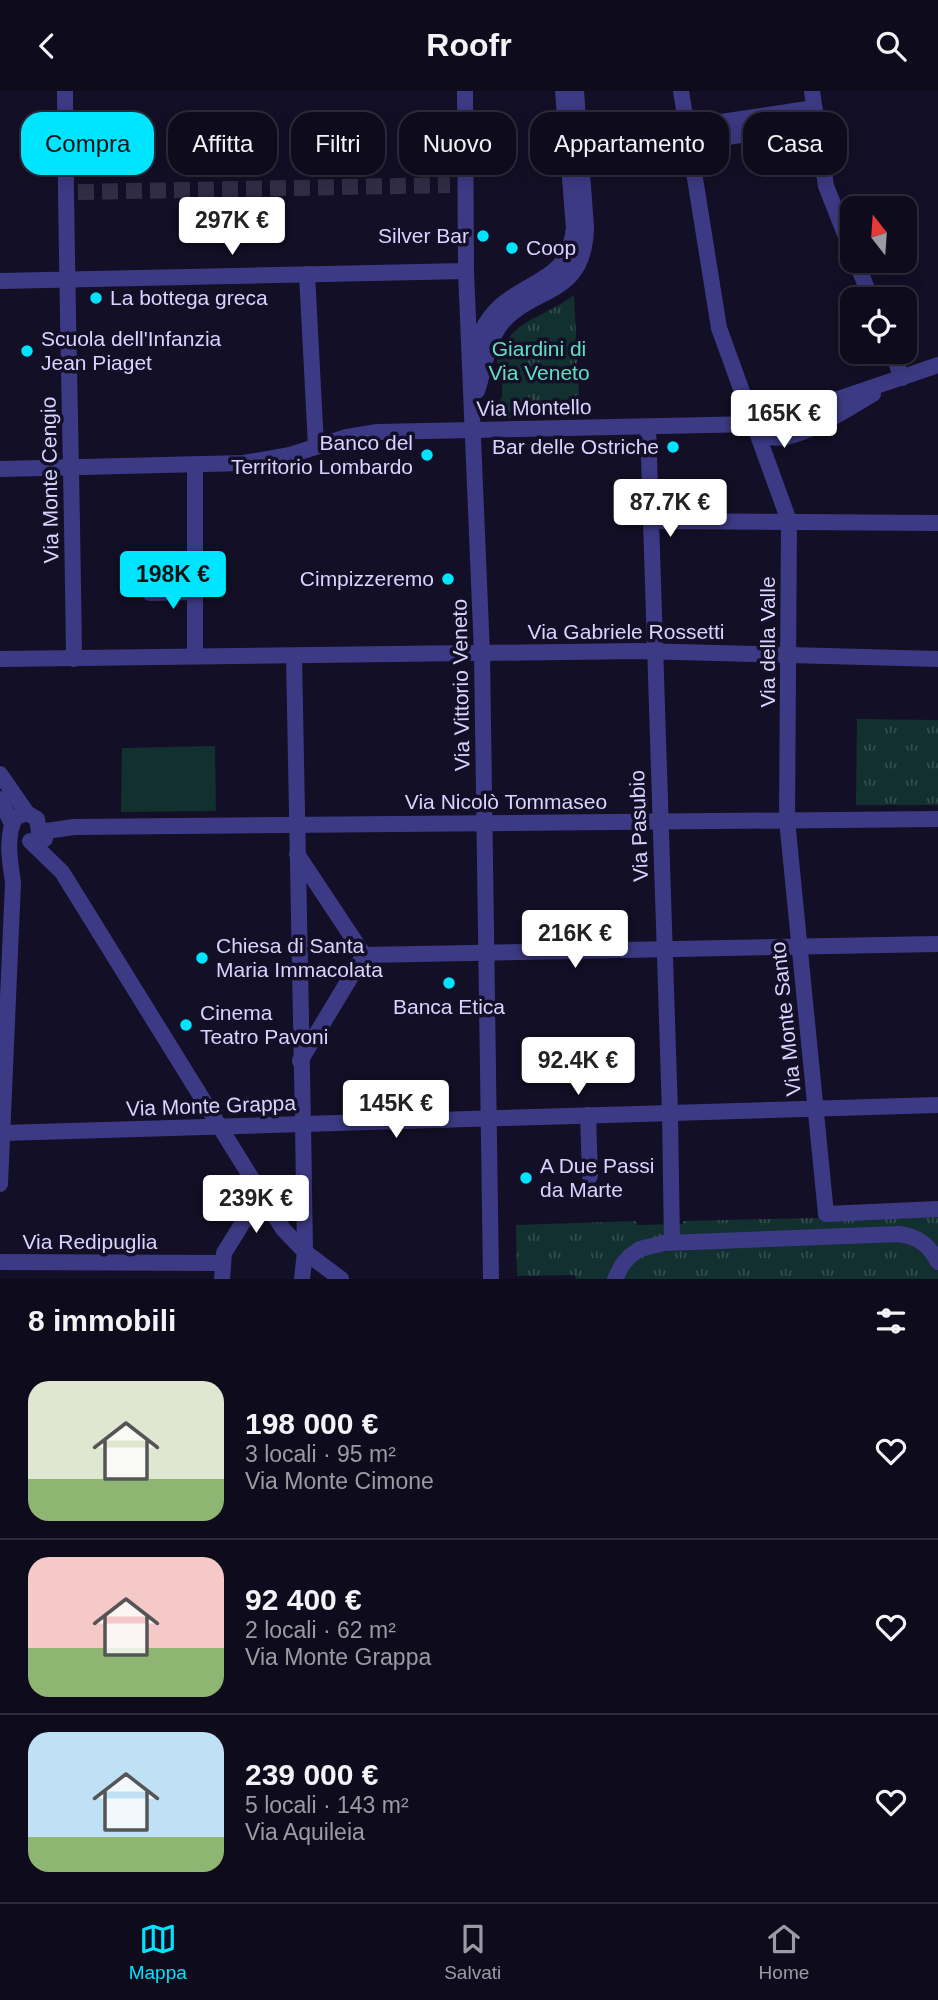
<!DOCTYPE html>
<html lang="it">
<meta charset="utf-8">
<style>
:root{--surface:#0e0b1c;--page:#1c1929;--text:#f1f3f6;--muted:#9b9ba3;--line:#2e2b3b;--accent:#00e5ff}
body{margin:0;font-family:Arial,sans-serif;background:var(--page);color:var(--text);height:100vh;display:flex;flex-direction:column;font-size:26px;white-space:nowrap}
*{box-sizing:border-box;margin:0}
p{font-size:23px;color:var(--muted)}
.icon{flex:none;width:38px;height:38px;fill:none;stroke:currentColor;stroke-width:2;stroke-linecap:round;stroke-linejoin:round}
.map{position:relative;height:1188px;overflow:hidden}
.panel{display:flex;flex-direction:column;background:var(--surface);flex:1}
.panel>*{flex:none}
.guide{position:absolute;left:21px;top:21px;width:896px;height:63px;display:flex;gap:14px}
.needle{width:46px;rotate:343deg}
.buttons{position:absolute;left:840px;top:105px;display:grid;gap:14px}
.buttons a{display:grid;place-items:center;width:77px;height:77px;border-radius:14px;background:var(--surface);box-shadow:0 4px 18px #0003,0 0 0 2px var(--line);font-size:35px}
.price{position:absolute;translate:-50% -60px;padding:0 16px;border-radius:7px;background:#fff;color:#222;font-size:23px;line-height:46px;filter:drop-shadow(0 2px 4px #0008)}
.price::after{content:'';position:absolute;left:50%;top:42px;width:21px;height:16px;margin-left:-10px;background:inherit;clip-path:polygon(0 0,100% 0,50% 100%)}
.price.current{background:var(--accent);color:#111}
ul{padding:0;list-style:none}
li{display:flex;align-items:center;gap:21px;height:175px;padding:0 28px}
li+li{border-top:2px solid var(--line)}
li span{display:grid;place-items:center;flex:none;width:196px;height:140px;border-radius:21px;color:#555}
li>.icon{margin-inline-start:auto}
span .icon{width:84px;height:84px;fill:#fffc;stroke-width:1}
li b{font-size:30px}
h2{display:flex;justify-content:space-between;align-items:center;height:84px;padding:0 28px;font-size:30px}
.tag{padding:0 24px;border-radius:21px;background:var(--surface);box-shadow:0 4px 18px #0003,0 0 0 2px var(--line);font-size:24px;line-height:63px}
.tag.current{background:var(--accent);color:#111}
header{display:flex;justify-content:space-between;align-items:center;height:91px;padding:0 28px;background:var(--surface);font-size:32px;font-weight:800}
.tab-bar{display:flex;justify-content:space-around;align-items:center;height:98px;border-top:2px solid var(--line);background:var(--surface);font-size:19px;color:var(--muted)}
.tab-bar a{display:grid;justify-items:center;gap:4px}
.tab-bar .current{color:var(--accent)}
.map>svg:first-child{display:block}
</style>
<header><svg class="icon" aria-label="back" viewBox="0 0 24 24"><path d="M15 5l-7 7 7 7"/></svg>Roofr<svg class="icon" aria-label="search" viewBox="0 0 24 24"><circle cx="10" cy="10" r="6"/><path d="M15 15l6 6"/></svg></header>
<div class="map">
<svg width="938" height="1188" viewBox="0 0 938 1188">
<defs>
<pattern id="grass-tufts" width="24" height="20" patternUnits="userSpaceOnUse" patternTransform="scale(1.75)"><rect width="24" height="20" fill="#12302f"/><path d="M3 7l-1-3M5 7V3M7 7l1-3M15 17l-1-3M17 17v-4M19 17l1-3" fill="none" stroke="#344d4e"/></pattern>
</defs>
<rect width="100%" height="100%" fill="#130f26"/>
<g fill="url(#grass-tufts)">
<path d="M 574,204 L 580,325 L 497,327 L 496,312 L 502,307 L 502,275 L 497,272 C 508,228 543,228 574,204 Z"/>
<path d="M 857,628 L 938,629 L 938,714 L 856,714 Z"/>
<path d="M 938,1124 L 938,1188 L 576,1188 L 575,1184 L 517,1185 L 516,1134 L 636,1130 L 637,1134 L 683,1133 L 683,1130 Z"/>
</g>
<path fill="#12302f" d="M 215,655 L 216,720 L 121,721 L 122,657 Z"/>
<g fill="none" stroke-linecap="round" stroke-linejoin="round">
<path stroke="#312d47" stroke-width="16" stroke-dasharray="16 8" stroke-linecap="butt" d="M 78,101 L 450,94"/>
<g stroke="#3d3a85" stroke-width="16">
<path d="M 65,0 C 66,189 72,379 74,568"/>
<path d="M 465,0 L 466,180 L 482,563 L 491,1188"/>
<path d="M 681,0 L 719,237 L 789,430 L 787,729 L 826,1123 L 938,1118"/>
<path d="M 812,0 L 826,95 L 852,161"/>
<path d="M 687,36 L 814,17"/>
<path d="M 689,52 L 817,32"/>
<path d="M 856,170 L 871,208"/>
<path d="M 307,183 L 316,355"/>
<path d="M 0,190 L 466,180"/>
<path d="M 472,261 C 480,241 488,225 504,212 C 538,185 568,188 574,137 L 563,0"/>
<path d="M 892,261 L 902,287"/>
<path d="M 477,300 C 485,277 486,253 501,233 C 533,194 585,207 586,136 L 576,0"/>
<path d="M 756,334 C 759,337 764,343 768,345 C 792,356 851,315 873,303"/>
<path d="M 648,336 L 670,1022 L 672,1151"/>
<path d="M 195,374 L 195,565"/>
<path d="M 0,378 L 244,372 L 290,364 L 347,346 L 377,341 L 755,333 L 776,329 L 938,274"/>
<path d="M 651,430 L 938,432"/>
<path d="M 150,502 L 195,501"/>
<path d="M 294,565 L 303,1033 L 305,1161 L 302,1188"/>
<path d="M 0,568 L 639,560 L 938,568"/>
<path d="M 0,683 L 27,722 L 37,728 L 39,741 L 45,748"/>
<path d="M 0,708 L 12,733"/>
<path d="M 39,741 L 74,736 L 938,728"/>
<path d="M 30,750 L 62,781 L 283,1138 L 305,1161 L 341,1188"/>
<path d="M 297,763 L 364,864 L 300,970"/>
<path d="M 364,864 L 938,853"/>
<path d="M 588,1024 L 590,1085"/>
<path d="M 3,1042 L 938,1014"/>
<path d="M 0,1093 L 13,791 C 10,772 5,743 16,726 L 27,722"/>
<path d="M 0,1171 L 222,1172"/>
<path d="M 222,1188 L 224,1162 L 260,1104"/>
<path d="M 615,1188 L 622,1174 L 630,1165 L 640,1158 L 664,1152 L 899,1143 C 919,1146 929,1154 938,1171"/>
</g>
</g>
<g fill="#00e5ff" stroke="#130f26" stroke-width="2.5">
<circle cx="483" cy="145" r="7"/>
<circle cx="512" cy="157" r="7"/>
<circle cx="96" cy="207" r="7"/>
<circle cx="27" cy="260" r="7"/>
<circle cx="673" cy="356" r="7"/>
<circle cx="427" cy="364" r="7"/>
<circle cx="448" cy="488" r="7"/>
<circle cx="202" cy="867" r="7"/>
<circle cx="449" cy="892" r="7"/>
<circle cx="186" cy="934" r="7"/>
<circle cx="526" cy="1087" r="7"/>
</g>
<g text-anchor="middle" stroke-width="7" stroke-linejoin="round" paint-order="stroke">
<g font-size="21" fill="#d9d4ff" stroke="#130f26" text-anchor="start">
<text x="469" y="152" text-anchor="end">Silver Bar</text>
<text x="526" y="164">Coop</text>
<text x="110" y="214">La bottega greca</text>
<text x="41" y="255">Scuola dell'Infanzia<tspan x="41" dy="24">Jean Piaget</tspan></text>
<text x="413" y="359" text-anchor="end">Banco del<tspan x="413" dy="24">Territorio Lombardo</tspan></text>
<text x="659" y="363" text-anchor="end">Bar delle Ostriche</text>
<text x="434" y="495" text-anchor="end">Cimpizzeremo</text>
<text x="216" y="862">Chiesa di Santa<tspan x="216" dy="24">Maria Immacolata</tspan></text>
<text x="449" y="923" text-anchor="middle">Banca Etica</text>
<text x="200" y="929">Cinema<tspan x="200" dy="24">Teatro Pavoni</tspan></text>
<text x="540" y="1082">A Due Passi<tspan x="540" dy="24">da Marte</tspan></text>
</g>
<g font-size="21" fill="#5fe0c0" stroke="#130f26">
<text x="539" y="265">Giardini di<tspan x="539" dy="24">Via Veneto</tspan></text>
</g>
<g font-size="21" fill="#d9d4ff" stroke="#130f26">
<text transform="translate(534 317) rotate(-1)" y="7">Via Montello</text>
<text transform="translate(50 389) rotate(-91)" y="7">Via Monte Cengio</text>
<text x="626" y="548">Via Gabriele Rossetti</text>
<text transform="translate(768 551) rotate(-90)" y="7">Via della Valle</text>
<text transform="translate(461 594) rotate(-91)" y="7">Via Vittorio Veneto</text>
<text x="506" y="718">Via Nicolò Tommaseo</text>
<text transform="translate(639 735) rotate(-92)" y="7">Via Pasubio</text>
<text transform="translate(786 928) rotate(-96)" y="7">Via Monte Santo</text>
<text transform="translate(211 1015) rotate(-2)" y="7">Via Monte Grappa</text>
<text x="90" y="1158">Via Redipuglia</text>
</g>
</g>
</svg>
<div class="buttons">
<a><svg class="needle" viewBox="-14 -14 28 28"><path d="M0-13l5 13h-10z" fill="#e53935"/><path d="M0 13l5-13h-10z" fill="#9b9ba3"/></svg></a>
<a><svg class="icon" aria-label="locate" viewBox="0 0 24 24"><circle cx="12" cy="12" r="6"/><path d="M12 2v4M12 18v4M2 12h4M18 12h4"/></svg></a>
</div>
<b class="price" style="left:232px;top:166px">297K €</b>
<b class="price" style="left:784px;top:359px">165K €</b>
<b class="price" style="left:670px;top:448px">87.7K €</b>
<b class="price current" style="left:173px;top:520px">198K €</b>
<b class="price" style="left:575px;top:879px">216K €</b>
<b class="price" style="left:578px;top:1006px">92.4K €</b>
<b class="price" style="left:396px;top:1049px">145K €</b>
<b class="price" style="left:256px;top:1144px">239K €</b>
<div class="guide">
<a class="tag current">Compra</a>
<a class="tag">Affitta</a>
<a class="tag">Filtri</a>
<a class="tag">Nuovo</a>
<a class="tag">Appartamento</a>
<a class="tag">Casa</a>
</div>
</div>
<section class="panel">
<h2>8 immobili<svg class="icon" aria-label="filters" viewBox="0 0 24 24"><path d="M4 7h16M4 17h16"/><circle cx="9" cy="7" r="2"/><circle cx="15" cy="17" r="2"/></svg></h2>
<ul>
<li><span style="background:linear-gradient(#dfe7d0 70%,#8fb573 0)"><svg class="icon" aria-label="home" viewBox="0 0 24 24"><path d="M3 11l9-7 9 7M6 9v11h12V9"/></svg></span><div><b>198 000 €</b><p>3 locali · 95 m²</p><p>Via Monte Cimone</p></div><svg class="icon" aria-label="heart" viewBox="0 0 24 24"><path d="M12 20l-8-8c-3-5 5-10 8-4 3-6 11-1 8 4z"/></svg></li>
<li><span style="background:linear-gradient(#f6c9c9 65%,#8fb573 0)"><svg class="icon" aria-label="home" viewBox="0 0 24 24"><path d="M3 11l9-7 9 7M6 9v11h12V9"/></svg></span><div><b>92 400 €</b><p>2 locali · 62 m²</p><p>Via Monte Grappa</p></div><svg class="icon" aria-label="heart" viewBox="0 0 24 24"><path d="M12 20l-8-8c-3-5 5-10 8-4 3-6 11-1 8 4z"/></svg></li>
<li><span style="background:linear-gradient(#bfe0f5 75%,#8fb573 0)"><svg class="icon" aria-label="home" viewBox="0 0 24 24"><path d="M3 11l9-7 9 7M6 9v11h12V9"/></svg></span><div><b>239 000 €</b><p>5 locali · 143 m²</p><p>Via Aquileia</p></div><svg class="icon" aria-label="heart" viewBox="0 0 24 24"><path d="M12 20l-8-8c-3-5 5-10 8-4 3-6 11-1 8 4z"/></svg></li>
</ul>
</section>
<nav class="tab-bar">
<a class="current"><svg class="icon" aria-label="map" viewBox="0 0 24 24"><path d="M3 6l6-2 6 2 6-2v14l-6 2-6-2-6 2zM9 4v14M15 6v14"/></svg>Mappa</a>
<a><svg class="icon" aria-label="saved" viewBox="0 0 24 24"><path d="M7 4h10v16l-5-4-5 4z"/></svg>Salvati</a>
<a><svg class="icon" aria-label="home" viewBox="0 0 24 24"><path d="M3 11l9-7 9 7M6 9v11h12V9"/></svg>Home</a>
</nav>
